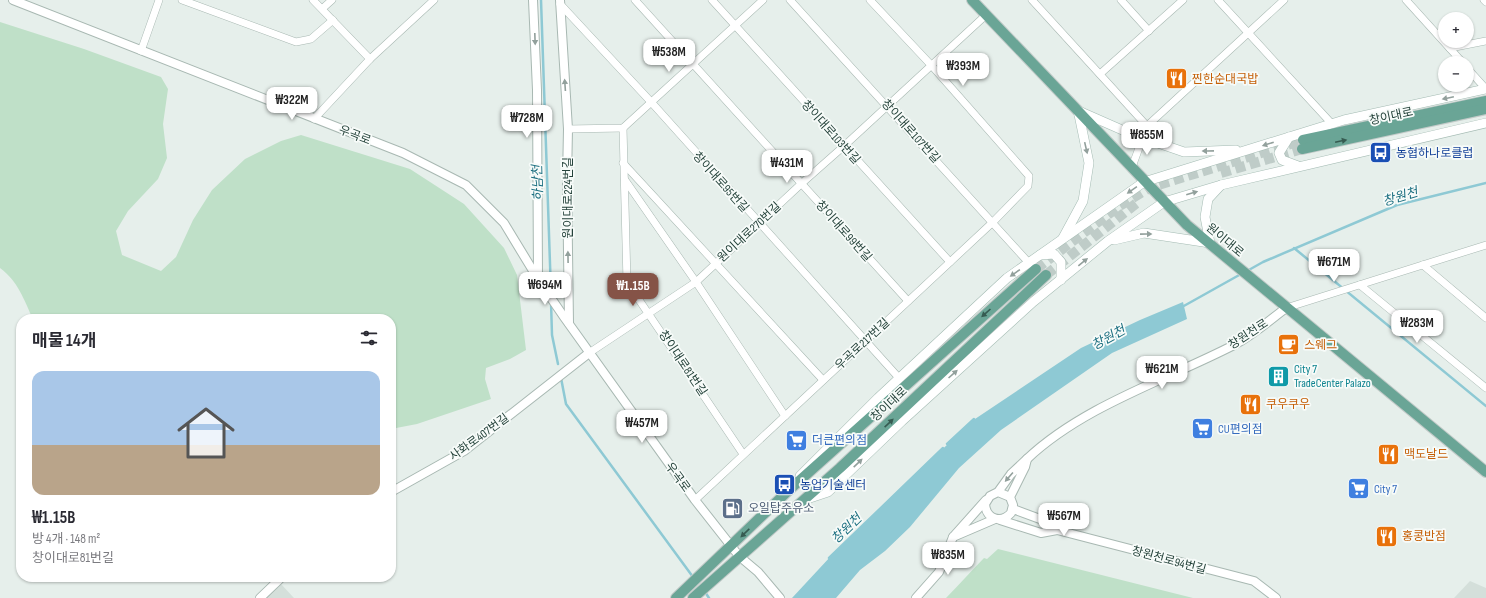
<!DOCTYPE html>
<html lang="ko">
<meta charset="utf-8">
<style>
:root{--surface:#fff;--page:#f7f7f7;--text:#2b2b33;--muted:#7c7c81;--accent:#855347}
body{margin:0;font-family:"Sofia Sans Condensed","Noto Sans KR",sans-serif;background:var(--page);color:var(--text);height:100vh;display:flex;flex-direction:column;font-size:15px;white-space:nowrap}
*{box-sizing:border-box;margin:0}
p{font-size:13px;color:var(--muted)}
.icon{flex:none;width:22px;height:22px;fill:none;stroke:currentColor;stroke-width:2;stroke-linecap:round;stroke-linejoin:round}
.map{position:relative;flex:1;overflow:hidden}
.sheet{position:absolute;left:16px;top:314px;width:380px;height:268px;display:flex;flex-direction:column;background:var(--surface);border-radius:16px;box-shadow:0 1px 3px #0004}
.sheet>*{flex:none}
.tools{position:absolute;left:1438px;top:12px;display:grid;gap:8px}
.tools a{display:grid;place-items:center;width:36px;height:36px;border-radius:50%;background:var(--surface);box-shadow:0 1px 3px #0004;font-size:20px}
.price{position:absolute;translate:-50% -34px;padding:0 9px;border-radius:8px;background:#fff;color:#222;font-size:13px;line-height:26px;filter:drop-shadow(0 1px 2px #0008)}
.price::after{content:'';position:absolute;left:50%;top:24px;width:12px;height:9px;margin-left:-6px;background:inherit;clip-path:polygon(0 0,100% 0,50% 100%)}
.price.active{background:var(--accent);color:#fff}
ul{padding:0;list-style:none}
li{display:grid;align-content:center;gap:8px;height:212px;padding:0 16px}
li span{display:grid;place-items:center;height:124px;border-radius:12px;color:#555}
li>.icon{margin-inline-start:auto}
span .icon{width:72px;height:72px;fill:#fffc;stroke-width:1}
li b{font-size:17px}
h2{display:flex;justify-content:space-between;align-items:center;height:48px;padding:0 16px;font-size:17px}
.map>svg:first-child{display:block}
</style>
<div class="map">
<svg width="1486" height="598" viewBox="0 0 1486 598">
<rect width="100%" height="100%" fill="#e6efeb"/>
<g fill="#d4dfda">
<path d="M 1470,581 L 1486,588 L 1486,598 L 1454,598 Z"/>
<path d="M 281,584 L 294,598 L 266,598 Z"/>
</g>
<g fill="#bfe0c8">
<path d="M 0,22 L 84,49 L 161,77 L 168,89 L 163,124 L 167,158 L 158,179 L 128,211 L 116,231 L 122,255 L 161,271 L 176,257 L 193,220 L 212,190 L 245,159 L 281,141 L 301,135 L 410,169 L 464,204 L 504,248 L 517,275 L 526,350 L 510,359 L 486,368 L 485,379 L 491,399 L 417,424 L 391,429 L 391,319 L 33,319 C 24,300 18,281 0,268 Z"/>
<path d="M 998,549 L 1193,598 L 946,598 C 959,585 971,571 984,558 L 987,559 Z"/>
</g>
<path fill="#8ec9d4" d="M 1183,302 L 1187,319 L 1112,353 L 1001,430 L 959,468 L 910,527 L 885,551 L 860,570 L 836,598 L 792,598 L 831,556 L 972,421 L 1081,348 L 1140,320 Z"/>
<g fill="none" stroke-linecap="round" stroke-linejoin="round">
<g stroke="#8ec9d4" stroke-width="2.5">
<path d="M 541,0 L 551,293"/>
<path d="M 1294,248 L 1486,406"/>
<path d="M 1247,271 L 1263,262 L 1397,205 L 1486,183"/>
<path d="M 551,302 L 552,335 L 558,364"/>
<path d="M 1182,307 L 1241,274"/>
<path d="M 561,378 L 566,404 L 693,577"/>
<path d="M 947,444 L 974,419"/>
<path d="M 829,558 L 943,448"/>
<path d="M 705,592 L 709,598"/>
</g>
<g stroke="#bfccc8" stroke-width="10" stroke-dasharray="10 5" stroke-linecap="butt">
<path d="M 1221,173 L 1302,149"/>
<path d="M 1036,269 L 1118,207 L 1149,188 L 1303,140"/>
<path d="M 1046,275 L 1138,202"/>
</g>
<defs>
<g id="minor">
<path d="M 182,0 L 296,42 L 311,39 L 333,20"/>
<path d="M 313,0 L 370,59"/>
<path d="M 635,0 L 908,301"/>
<path d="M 712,0 L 950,262"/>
<path d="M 790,0 L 1029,263"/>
<path d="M 1032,0 L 1147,126"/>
<path d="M 1121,0 L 1149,31"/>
<path d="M 1218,0 L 1332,124"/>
<path d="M 1406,0 L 1463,63"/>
<path d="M 1484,0 L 1486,2"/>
<path d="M 560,4 L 652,103 L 899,378"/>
<path d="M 323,8 L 332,0"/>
<path d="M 1450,48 L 1486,41"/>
<path d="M 141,51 L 159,0"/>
<path d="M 1467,68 L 1486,89"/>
<path d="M 1100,74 L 1183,0"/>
<path d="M 314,119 L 370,59 L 434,0"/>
<path d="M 623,128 L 627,282 L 743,454"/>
<path d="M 568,129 L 623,128 L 763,0"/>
<path d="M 623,163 L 823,380"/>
<path d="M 1132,167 L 1147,126 L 1284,0"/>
<path d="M 625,180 L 696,282 L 785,416"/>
<path d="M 1423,265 L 1486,318"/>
<path d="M 1360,285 L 1486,388"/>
<path d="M 1286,308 L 1486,245"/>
<path d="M 589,353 L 696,282 L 801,184 L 844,146 L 986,15"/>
<path d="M 695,500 L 993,222 L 1028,186 L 1029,176 L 932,66 L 870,0"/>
</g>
<g id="tertiary">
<path d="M 13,0 L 403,153 L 466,185 L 504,223 L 538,279 L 564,317 L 695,500 L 739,556 L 758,572 L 780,598"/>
<path d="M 533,0 L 537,90 L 538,277"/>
<path d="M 560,0 L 568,129 L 567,179 L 569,323"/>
<path d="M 1027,459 C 1083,406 1166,380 1234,345 C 1253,335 1270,320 1286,308"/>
<path d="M 391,492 L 464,451 L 589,353"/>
<path d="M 998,492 L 1011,474 L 1027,459 L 1025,467 L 1010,497 L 1013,505 L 1011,513 C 1001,524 986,519 985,504 L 990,496 L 998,492 L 1010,497"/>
<path d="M 986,500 L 953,537 L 995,519"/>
<path d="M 1000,520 L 1041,533 L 1057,530 L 1040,519 L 1013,509"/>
<path d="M 1057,530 L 1254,581 L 1276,598"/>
<path d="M 260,598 L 282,577"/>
<path d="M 916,598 L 939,572 L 953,537"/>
</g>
<g id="secondary">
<path d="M 1079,111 L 1129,133 L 1184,152 L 1236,150"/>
<path d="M 1289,137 L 1279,153 L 1282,160 L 1298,166"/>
<path d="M 1063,238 L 1083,201 L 1089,163 L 1078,110"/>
<path d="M 1114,240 L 1144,233 L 1210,243 L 1205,217 L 1208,199 L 1221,185"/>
<path d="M 1040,255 L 1054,254 L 1061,262 L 1061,280"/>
<path d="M 800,476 L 878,398 L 1007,278 L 1144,182 L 1344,120 L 1486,89"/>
<path d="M 804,500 L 828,492 L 902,421 L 1033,302 L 1108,241 L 1164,202 L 1221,185 L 1486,123"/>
</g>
<g id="primary">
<path d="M 972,0 L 1187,225 L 1486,472"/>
<path d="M 1303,140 L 1486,101"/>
<path d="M 1302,149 L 1486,109"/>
<path d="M 676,598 L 789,490 L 1036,269"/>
<path d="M 693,598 L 840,468 L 1046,275"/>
</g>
</defs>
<use href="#minor" stroke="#a8b8b2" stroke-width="8"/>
<use href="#tertiary" stroke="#a8b8b2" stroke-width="10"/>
<use href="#secondary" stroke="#a4bbb3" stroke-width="10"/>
<use href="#primary" stroke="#c2cac8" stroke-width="12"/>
<use href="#minor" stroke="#fff" stroke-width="7"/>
<use href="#tertiary" stroke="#fff" stroke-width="8"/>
<use href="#secondary" stroke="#fff" stroke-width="9"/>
<use href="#primary" stroke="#6aa596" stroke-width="10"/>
</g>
<defs><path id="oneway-solid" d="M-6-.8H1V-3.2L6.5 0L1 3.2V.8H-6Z"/></defs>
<g fill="#92a09c">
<use href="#oneway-solid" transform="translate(535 39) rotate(88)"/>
<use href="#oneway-solid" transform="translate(565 85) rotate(-94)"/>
<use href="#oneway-solid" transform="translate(1448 98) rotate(168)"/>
<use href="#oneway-solid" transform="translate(1268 144) rotate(163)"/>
<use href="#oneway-solid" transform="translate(1086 148) rotate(77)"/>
<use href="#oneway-solid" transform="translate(1208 151) rotate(179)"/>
<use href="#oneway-solid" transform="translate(1132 190) rotate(145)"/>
<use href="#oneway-solid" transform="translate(1192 193) rotate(-16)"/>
<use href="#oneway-solid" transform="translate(1146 234) rotate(-1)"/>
<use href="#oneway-solid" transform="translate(568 257) rotate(-91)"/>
<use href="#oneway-solid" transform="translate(1083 262) rotate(-39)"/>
<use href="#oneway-solid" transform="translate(1015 273) rotate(145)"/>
<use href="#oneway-solid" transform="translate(953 374) rotate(-42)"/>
<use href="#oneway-solid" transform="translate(858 463) rotate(-44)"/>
<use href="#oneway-solid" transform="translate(1009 477) rotate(131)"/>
</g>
<g fill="#365b51">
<use href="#oneway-solid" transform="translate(1341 141) rotate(-12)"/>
<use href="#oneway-solid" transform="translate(986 313) rotate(138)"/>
<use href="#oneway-solid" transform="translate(889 423) rotate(-43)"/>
<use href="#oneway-solid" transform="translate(745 533) rotate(136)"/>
</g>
<defs>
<symbol id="restaurant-square" viewBox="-11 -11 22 22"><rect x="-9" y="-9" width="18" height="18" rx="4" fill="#e8710a" stroke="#f7fbf9"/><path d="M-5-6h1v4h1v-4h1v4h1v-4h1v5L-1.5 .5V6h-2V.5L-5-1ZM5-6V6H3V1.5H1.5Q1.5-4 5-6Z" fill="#fff"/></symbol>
<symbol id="bus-square" viewBox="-11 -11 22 22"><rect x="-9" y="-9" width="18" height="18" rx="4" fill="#1a4fb4" stroke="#f7fbf9"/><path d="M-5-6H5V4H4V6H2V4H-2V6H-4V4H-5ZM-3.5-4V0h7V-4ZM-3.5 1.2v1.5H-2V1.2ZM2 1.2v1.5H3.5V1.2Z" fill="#fff"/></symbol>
<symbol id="cafe-square" viewBox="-11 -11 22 22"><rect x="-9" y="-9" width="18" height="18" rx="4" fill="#e8710a" stroke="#f7fbf9"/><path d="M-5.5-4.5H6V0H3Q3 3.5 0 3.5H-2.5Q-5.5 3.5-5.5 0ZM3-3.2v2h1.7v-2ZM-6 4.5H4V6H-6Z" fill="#fff"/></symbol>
<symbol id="building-square" viewBox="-11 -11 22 22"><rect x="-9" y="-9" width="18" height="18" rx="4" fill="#0f9aa8" stroke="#f7fbf9"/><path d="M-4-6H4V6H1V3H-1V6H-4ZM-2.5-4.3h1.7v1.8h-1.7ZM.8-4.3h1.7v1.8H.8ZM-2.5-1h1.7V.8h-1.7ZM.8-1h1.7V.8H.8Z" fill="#fff"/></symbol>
<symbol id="supermarket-square" viewBox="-11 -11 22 22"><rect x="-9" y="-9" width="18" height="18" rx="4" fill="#3f7fe0" stroke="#f7fbf9"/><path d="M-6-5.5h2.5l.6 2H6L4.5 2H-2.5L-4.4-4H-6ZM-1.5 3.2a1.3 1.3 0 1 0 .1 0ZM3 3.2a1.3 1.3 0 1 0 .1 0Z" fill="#fff"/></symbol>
<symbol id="fuel-square" viewBox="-11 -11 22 22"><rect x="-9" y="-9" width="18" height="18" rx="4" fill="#5c6f8a" stroke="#f7fbf9"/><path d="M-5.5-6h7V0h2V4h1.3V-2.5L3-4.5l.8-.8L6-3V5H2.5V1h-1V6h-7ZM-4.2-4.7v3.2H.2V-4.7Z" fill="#fff"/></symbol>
</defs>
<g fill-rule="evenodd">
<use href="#restaurant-square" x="1164" y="66" width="25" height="25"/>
<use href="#bus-square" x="1368" y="140" width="25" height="25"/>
<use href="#cafe-square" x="1276" y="332" width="25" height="25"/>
<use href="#building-square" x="1266" y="364" width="25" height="25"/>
<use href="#restaurant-square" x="1238" y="392" width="25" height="25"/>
<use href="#supermarket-square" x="1190" y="416" width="25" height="25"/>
<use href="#supermarket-square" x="784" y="428" width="25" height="25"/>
<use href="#restaurant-square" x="1376" y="442" width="25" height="25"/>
<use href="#bus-square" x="772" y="472" width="25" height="25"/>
<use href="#supermarket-square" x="1346" y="476" width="25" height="25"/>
<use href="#fuel-square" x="720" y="496" width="25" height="25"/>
<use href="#restaurant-square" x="1374" y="524" width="25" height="25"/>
</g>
<g text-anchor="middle" stroke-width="3.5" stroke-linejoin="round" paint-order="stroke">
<g font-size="12" fill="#c56008" stroke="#f7fbf9" text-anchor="start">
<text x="1192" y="83">찐한순대국밥</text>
<text x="1304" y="349">스웨그</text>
<text x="1266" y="408">쿠우쿠우</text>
<text x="1404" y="458">맥도날드</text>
<text x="1402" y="540">홍콩반점</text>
</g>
<g font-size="12" fill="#24423a" stroke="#f7fbf9">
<text transform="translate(1391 116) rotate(-12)" y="4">창이대로</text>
<text transform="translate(911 131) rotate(48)" y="4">창이대로107번길</text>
<text transform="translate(831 132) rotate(48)" y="4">창이대로103번길</text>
<text transform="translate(355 135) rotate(21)" y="4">우곡로</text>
<text transform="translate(721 182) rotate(48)" y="4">창이대로95번길</text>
<text transform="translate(568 198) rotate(-90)" y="4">원이대로224번길</text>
<text transform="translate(844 231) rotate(48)" y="4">창이대로99번길</text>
<text transform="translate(749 232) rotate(-43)" y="4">원이대로270번길</text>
<text transform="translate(1225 240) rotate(40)" y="4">원이대로</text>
<text transform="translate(1248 334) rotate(-33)" y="4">창원천로</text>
<text transform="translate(862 344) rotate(-43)" y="4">우곡로217번길</text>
<text transform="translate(683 363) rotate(56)" y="4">창이대로81번길</text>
<text transform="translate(889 404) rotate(-43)" y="4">창이대로</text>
<text transform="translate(479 437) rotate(-36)" y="4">사화로407번길</text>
<text transform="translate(678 477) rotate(54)" y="4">우곡로</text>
<text transform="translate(1169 560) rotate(15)" y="4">창원천로94번길</text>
</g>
<g font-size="12" fill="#164399" stroke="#f7fbf9" text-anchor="start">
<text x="1396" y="157">농협하나로클럽</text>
<text x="800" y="489">농업기술센터</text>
</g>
<g font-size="12" fill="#0d838f" stroke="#f7fbf9" text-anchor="start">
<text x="1294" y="373">City 7<tspan x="1294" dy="14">TradeCenter Palazo</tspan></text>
</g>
<g font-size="12" fill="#366cbe" stroke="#f7fbf9" text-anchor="start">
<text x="1218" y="433">CU편의점</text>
<text x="812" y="444">더큰편의점</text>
<text x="1374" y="493">City 7</text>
</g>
<g font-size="12" fill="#4e5e75" stroke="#f7fbf9" text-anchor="start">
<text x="748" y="512">오일탑주유소</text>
</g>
<g font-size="13" font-style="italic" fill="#1c6f80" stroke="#f7fbf9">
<text transform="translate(537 183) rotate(-92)" y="5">하남천</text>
<text transform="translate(1400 196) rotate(-17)" y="5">창원천</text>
<text transform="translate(1108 337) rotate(-29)" y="5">창원천</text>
<text transform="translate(846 528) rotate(-44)" y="5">창원천</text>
</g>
</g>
</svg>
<div class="tools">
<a>+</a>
<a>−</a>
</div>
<b class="price" style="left:669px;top:73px">₩538M</b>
<b class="price" style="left:963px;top:87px">₩393M</b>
<b class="price" style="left:292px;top:121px">₩322M</b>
<b class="price" style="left:527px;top:139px">₩728M</b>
<b class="price" style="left:1147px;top:156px">₩855M</b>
<b class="price" style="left:787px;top:184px">₩431M</b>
<b class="price" style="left:1334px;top:283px">₩671M</b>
<b class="price" style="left:545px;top:306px">₩694M</b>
<b class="price active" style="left:633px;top:307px">₩1.15B</b>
<b class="price" style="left:1417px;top:344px">₩283M</b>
<b class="price" style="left:1162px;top:390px">₩621M</b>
<b class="price" style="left:642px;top:444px">₩457M</b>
<b class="price" style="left:1064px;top:537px">₩567M</b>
<b class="price" style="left:948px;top:576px">₩835M</b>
<section class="sheet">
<h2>매물 14개<svg class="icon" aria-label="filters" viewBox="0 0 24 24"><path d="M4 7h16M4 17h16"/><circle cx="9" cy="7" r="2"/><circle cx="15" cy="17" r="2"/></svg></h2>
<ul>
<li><span style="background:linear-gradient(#a9c7e8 60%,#b9a48a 0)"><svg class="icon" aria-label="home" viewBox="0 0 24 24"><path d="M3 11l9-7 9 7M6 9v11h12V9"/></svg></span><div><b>₩1.15B</b><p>방 4개 · 148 m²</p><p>창이대로81번길</p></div></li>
</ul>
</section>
</div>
